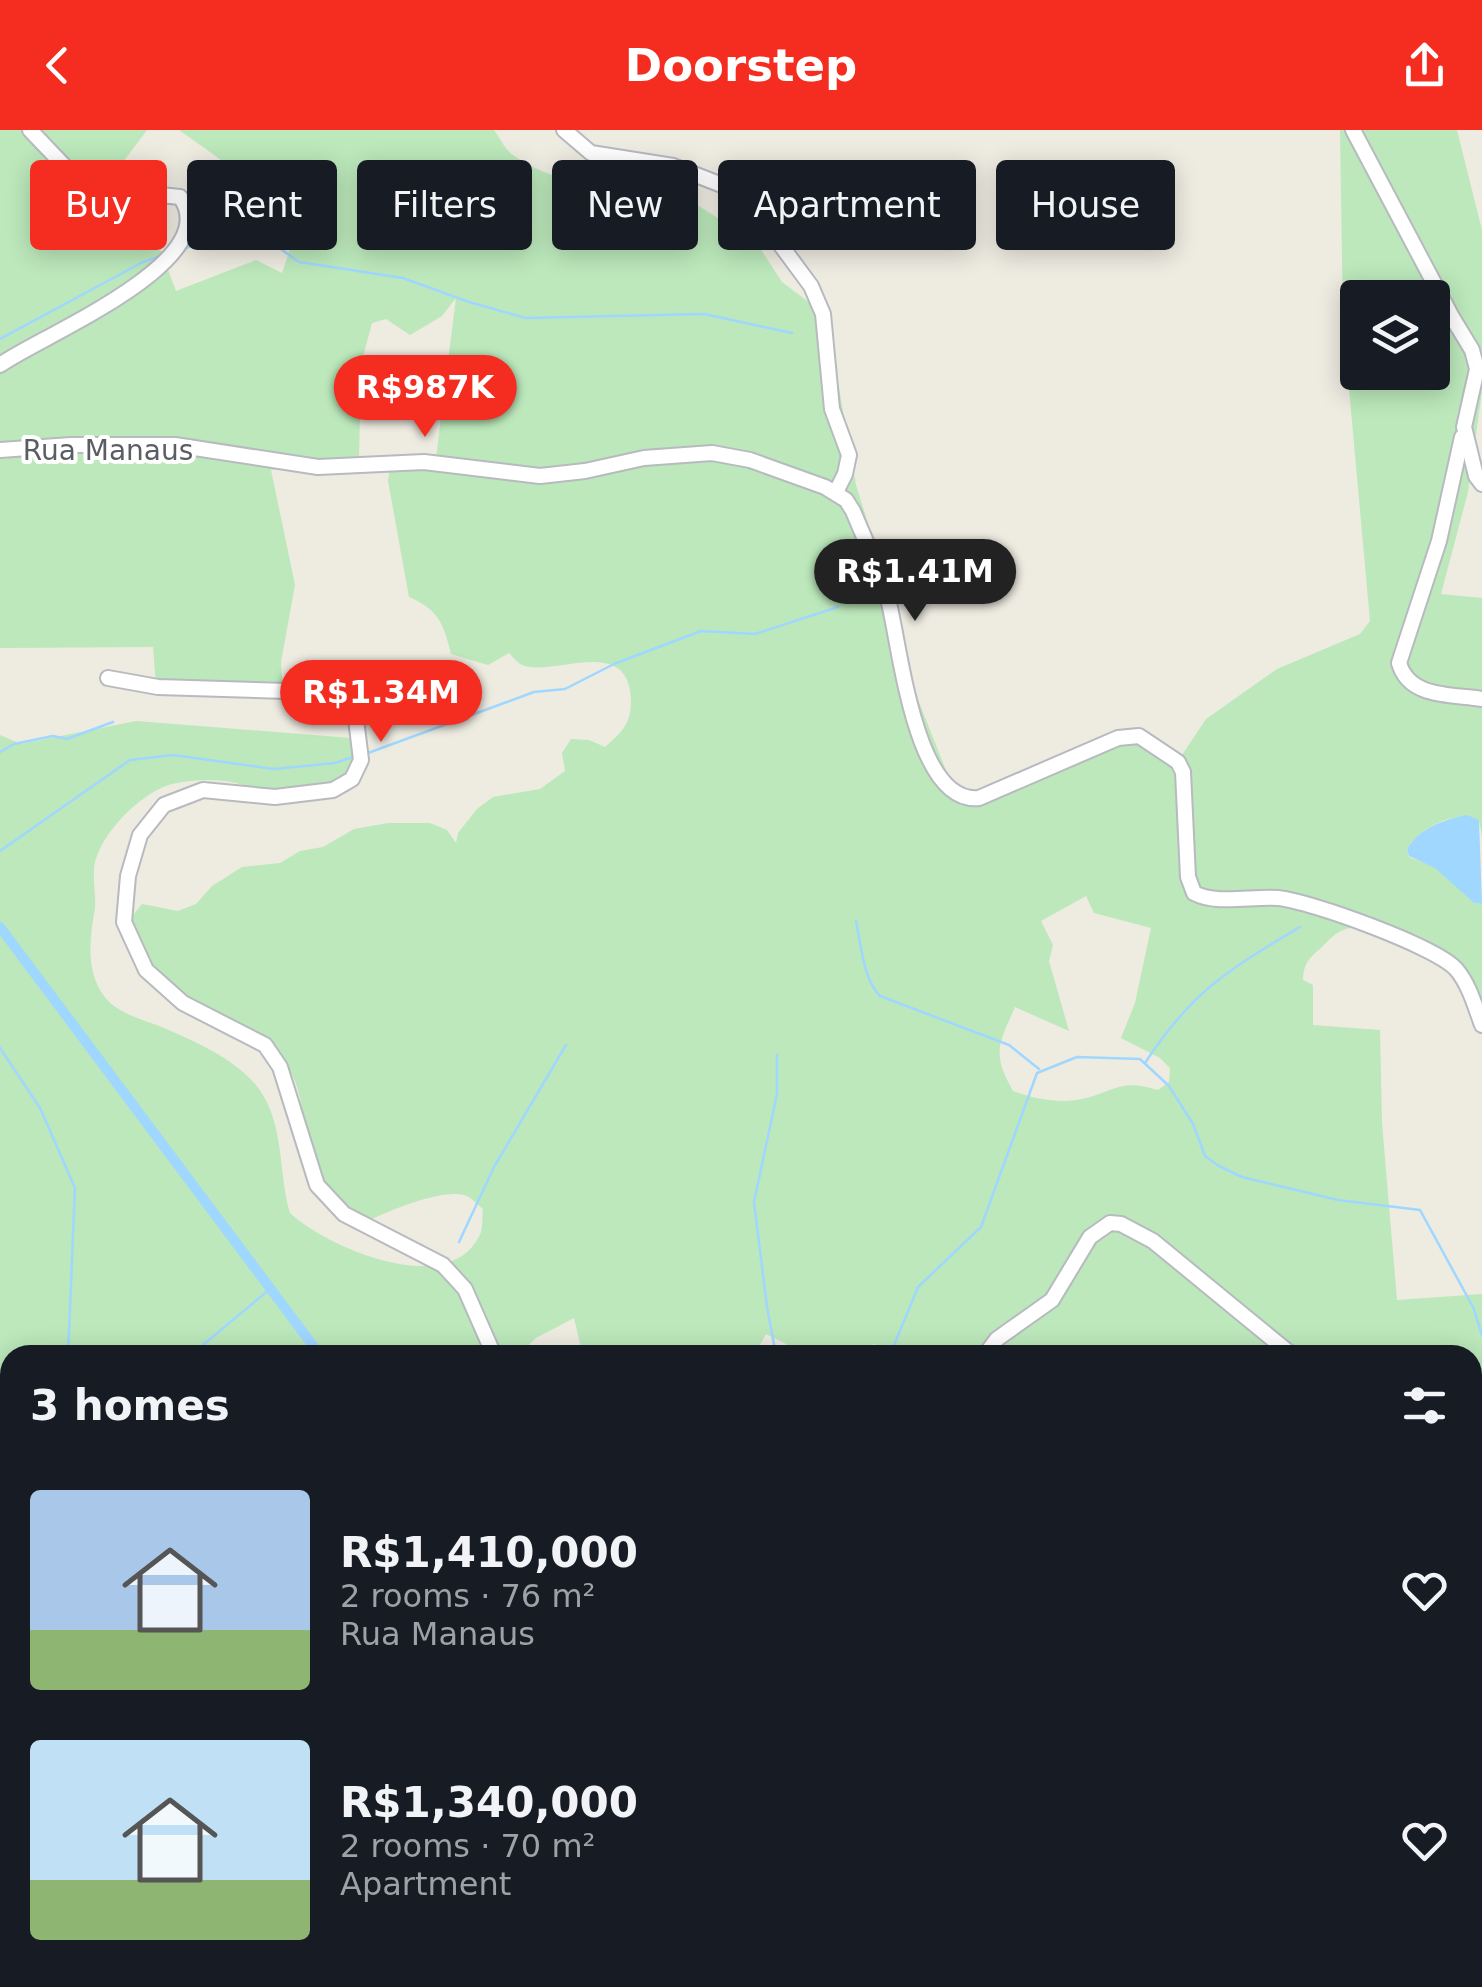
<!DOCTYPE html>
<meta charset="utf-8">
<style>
:root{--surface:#171b24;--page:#20242c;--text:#f1f3f6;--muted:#9ea1a6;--accent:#f52d20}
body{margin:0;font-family:"DejaVu Sans",sans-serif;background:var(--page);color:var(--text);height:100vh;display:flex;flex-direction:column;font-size:38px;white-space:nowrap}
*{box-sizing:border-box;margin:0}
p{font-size:32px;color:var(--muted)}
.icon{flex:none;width:55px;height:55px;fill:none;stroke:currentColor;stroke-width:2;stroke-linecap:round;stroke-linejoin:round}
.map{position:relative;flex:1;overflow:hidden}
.side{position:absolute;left:0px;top:1215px;width:1482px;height:642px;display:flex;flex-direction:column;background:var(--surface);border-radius:30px 30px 0 0;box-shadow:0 5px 25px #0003}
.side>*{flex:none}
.guide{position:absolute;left:30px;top:30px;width:1422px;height:90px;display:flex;gap:20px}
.fabs{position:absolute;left:1340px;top:150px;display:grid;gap:20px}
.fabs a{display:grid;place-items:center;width:110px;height:110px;border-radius:10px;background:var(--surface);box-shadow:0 5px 25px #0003;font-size:50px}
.price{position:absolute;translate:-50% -85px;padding:0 22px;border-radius:35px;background:var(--accent);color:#fff;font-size:32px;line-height:65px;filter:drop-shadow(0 2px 5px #0008)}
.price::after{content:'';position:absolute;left:50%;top:60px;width:30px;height:22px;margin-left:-15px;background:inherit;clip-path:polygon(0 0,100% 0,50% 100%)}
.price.on{background:#222;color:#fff}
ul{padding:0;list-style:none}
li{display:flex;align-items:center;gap:30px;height:250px;padding:0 30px}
li span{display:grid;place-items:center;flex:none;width:280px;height:200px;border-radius:10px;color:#555}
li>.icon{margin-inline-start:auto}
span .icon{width:120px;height:120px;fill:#fffc;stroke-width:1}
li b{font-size:42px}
h2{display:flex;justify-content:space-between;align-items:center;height:120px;padding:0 30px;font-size:42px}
.chip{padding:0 35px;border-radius:10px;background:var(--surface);box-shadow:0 5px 25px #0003;font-size:35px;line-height:90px}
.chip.on{background:var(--accent);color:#fff}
header{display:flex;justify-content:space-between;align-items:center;height:130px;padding:0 30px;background:var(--accent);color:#fff;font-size:45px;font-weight:700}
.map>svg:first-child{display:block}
</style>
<header><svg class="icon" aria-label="back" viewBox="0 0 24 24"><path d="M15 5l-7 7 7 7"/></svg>Doorstep<svg class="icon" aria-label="share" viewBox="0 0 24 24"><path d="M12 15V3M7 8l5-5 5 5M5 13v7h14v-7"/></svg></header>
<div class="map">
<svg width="1482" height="1857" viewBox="0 0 1482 1857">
<rect width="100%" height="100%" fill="#eeebe1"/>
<g fill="#bce8bb" fill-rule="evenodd">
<path d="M 0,0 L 147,0 L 103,59 L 145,79 L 176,161 L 256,130 L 282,143 C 284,135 291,122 290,112 C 290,74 208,21 179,0 L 494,0 C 500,8 505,20 513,25 C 555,55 600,57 648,44 L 756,112 L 782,152 L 814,176 L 830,207 L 856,355 L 903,504 L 915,562 L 953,658 L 978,674 L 1130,603 L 1182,625 L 1206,589 L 1277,539 L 1360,504 L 1370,491 L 1343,192 L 1340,0 L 1457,0 L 1482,100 L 1482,261 L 1468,362 L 1441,464 L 1482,468 L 1482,707 L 1479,690 C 1454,680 1421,697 1407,719 L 1409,727 L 1435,737 L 1474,773 L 1482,774 L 1482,881 C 1467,859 1453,827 1430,812 C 1408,797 1363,789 1339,802 C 1332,806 1327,812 1321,818 C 1309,828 1303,834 1303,850 L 1313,855 L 1313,895 L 1380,900 L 1382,993 L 1397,1170 L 1482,1164 L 1482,1857 L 1437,1857 L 1429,1848 L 1472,1848 L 1472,1225 L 897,1225 L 874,1214 L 857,1225 L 796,1225 L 786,1214 L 766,1204 L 754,1225 L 589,1225 L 581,1218 L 574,1188 L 536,1208 L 518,1225 L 10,1225 L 10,1848 L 748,1848 L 742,1857 L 0,1857 L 0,605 L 21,614 L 136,591 L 363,609 L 360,654 L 274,669 C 243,649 208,646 172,654 C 141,662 96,707 94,740 C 93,753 96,765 95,778 C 90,807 85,840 104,866 C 117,884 145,890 164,898 C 195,911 239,931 259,959 C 285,995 278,1043 290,1083 C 327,1118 453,1172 481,1102 C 483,1096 482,1086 483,1079 C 477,1074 471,1067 464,1065 C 440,1059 385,1082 364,1093 C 326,1066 314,1033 304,989 C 300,972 299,953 288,938 C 256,891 190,882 153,838 C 142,826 136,805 129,790 L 142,774 L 178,781 L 196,774 L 212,756 L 242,737 L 280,733 L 300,721 L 323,717 L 354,699 L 388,693 L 430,693 L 447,700 L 456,713 L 458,703 L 477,679 L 493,667 L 540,659 L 565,641 L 562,623 L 571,609 L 589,610 L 605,617 C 622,602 631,594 631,571 C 630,501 549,550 520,534 C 516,531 513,527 509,523 L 488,535 L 451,524 C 444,494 438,479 409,467 L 388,351 L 392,325 L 436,328 L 456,168 L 442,186 L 410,205 L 386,189 L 372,193 L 361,234 L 359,329 L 271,340 L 295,455 L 281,532 L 283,568 L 156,556 L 153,517 L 0,518 ZM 1358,168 L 1432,168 L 1432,242 L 1358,242 ZM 1086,766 L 1094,783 L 1151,798 L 1135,873 L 1121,908 L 1160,928 L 1170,938 L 1169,952 L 1158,960 C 1125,950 1120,957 1090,967 C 1064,975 1038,970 1013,961 C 992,924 998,915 1015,877 L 1069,901 L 1049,831 L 1053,815 L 1041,791 Z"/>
<path d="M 1030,1848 L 1114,1848 L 1119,1857 L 1029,1857 Z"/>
</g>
<path fill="#a0d7ff" d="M 1467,685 L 1479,690 L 1482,774 L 1474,773 L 1435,738 L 1409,726 L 1407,719 C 1421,697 1443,690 1467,685 Z"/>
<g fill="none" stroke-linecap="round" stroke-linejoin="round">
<g stroke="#a0d7ff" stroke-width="2.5">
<path d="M 182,119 L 253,99 L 299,132 L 403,148 L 469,172 L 526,188 L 704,184 L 792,203"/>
<path d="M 0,209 L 141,133 L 160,126"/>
<path d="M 0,622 L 14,614 L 53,606 L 67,609 L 113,592"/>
<path d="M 368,623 L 534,562 L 565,559 L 614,534 L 701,501 L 755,504 L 838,477"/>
<path d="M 0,721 L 130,630 L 173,625 L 274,639 L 335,633 L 356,626"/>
<path d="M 856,791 C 861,814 863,849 880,866 L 1009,915 L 1039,939"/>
<path d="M 0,918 L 40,978 L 75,1058 L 68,1225"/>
<path d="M 1145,933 C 1192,861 1228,840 1300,797"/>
<path d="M 459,1112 L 494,1037 L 566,915"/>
<path d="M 191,1225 L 270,1159"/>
<path d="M 776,1225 L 767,1177 L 754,1072 L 777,964 L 777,925"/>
<path d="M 890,1225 L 918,1157 L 981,1097 L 1037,943 L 1077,927 L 1140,929 L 1169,956 L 1193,994 L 1205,1026 L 1219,1036 L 1242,1047 L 1338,1070 L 1420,1080 L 1473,1177 L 1482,1205"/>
<path d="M 1211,1848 L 1215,1857"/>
<path d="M 1361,1848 L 1366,1857"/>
<path d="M 544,1857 L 549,1848"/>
</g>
<g stroke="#a0d7ff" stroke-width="10">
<path d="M 0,797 L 320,1225"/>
<path d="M 0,1831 L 10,1836"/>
<path d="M 32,1848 L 50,1857"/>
<path d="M 653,1857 L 672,1848"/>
</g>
<defs>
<g id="minor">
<path d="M 564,0 L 591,23 L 673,36 L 727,57 L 777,110 L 811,156 L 823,184 L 832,279 L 849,325 L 845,344 L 836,362"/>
<path d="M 1353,0 L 1452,187 L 1472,220 L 1477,239 L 1464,297 L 1476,346 L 1482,354"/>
<path d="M 0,235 C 36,208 229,131 180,67 L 130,62 L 71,43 L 30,0"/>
<path d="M 1462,307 L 1439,411 L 1399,533 C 1409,568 1450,564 1482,569"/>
<path d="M 0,320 L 71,315 L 175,315 L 318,337 L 424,332 L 540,346 L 585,341 L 644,328 L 712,323 L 750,330 L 825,357 L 846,370 L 853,381 C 865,410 879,439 888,469 C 900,513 914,675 979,668 L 1118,608 L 1139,606 L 1178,632 L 1183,642 L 1188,747 L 1194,763 C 1217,775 1252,766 1278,768 C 1310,771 1435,816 1456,839 C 1469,854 1475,876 1482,895"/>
<path d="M 108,548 L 158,557 L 320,562 L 339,567 L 355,581 L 361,630 L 352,649 L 333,660 L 275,667 L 203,660 L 164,675 L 140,705 L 128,746 L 124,792 L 146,840 L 183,873 L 265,915 L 280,937 L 317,1055 L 344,1084 L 443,1135 L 465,1159 L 494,1225"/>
<path d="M 985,1225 L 997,1209 L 1052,1170 L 1090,1107 L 1110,1093 L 1121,1094 L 1153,1111 L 1292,1225"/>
<path d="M 1472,1435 L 1482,1454"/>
<path d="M 1163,1848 L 1173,1857"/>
<path d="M 782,1857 L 791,1848"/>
</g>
</defs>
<use href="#minor" stroke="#b7babf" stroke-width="18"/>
<use href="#minor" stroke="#fff" stroke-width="14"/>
</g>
<g text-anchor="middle" stroke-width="8" stroke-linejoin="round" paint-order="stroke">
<g font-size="28" fill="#5a5e63" stroke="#fff">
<text x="108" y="330">Rua Manaus</text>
</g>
</g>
</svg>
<div class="fabs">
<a><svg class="icon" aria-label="layers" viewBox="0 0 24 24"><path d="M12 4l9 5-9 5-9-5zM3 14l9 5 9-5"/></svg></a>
</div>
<b class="price" style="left:425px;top:310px">R$987K</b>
<b class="price on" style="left:915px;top:494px">R$1.41M</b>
<b class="price" style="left:381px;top:615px">R$1.34M</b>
<div class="guide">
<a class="chip on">Buy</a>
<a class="chip">Rent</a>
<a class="chip">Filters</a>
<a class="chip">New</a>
<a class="chip">Apartment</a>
<a class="chip">House</a>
</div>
<section class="side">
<h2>3 homes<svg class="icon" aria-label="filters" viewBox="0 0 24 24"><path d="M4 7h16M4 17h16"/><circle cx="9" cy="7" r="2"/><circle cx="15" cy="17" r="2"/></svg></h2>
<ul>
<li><span style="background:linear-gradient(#a9c7e8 70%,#8fb573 0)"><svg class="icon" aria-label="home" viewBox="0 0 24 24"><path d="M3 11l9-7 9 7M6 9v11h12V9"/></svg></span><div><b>R$1,410,000</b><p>2 rooms · 76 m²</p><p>Rua Manaus</p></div><svg class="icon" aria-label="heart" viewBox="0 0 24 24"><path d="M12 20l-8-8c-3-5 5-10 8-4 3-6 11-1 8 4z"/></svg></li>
<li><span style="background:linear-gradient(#bfe0f5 70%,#8fb573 0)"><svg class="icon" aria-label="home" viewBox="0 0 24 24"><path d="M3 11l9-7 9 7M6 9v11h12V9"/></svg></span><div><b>R$1,340,000</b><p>2 rooms · 70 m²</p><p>Apartment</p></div><svg class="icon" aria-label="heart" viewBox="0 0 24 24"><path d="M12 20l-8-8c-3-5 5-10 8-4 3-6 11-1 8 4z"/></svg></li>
</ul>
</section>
</div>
